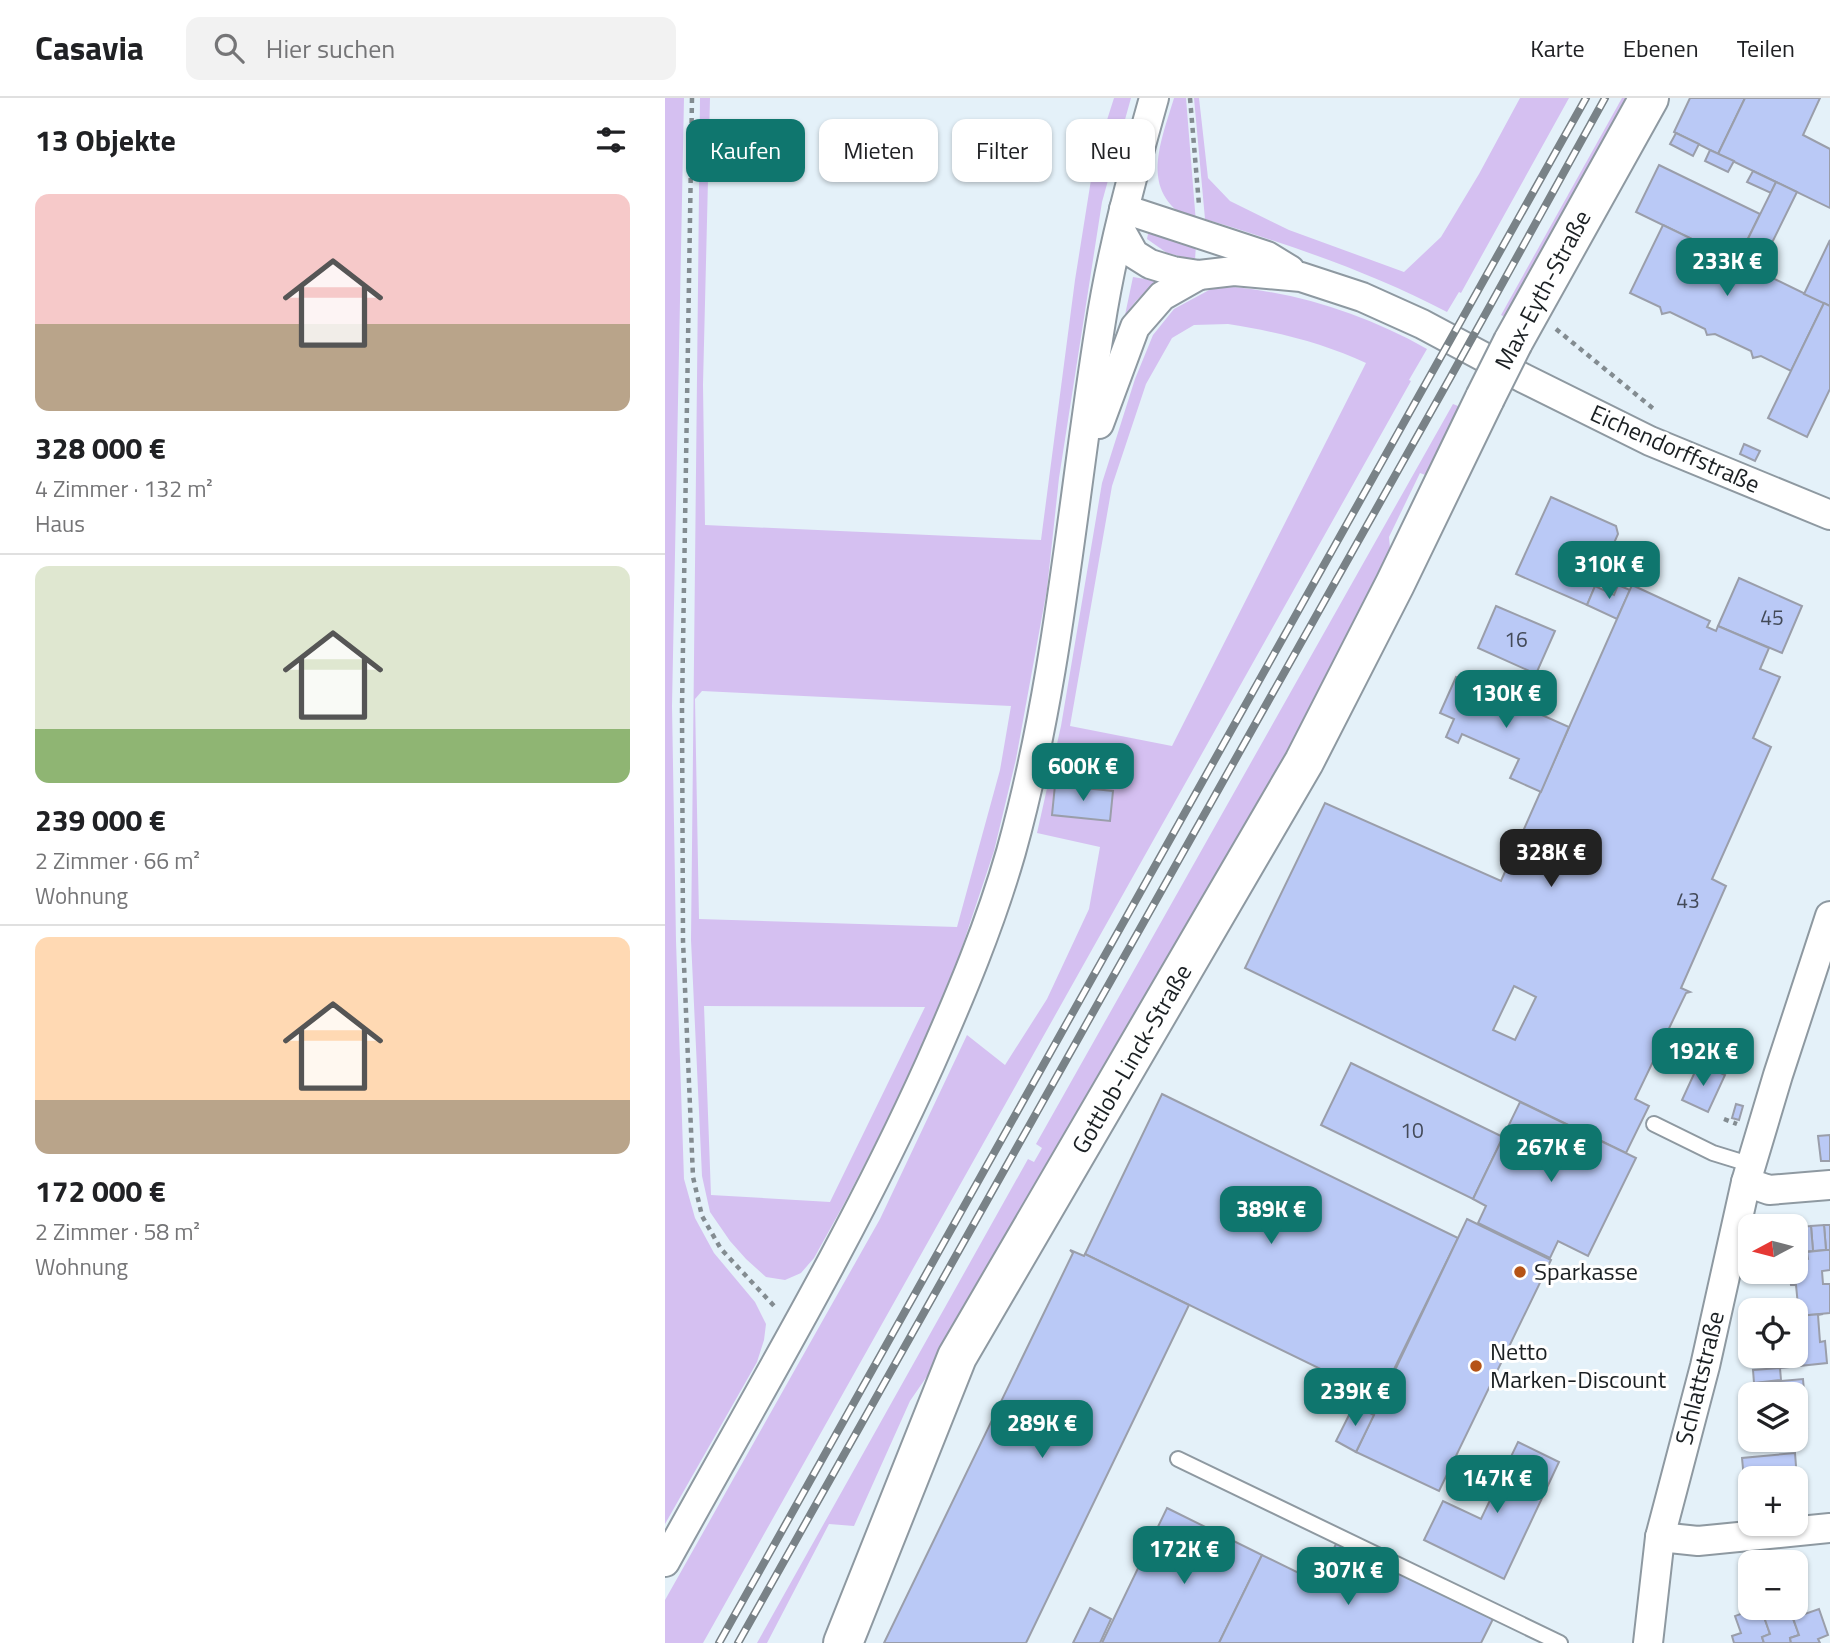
<!DOCTYPE html>
<html lang="de">
<meta charset="utf-8">
<style>
:root{--surface:#fff;--page:#f2f2f2;--text:#202124;--muted:#757577;--line:#e0e0e0;--accent:#0f766e}
body{margin:0;font-family:"Titillium Web",sans-serif;background:var(--page);color:var(--text);height:100vh;display:flex;flex-direction:column;font-size:26px;white-space:nowrap}
*{box-sizing:border-box;margin:0}
p{font-size:23px;color:var(--muted)}
.icon{flex:none;width:38px;height:38px;fill:none;stroke:currentColor;stroke-width:2;stroke-linecap:round;stroke-linejoin:round}
.map{position:relative;flex:1;overflow:hidden}
.sheet{display:flex;flex-direction:column;background:var(--surface);width:665px}
.sheet>*{flex:none}
.hud{position:absolute;left:21px;top:21px;width:665px;height:63px;display:flex;gap:14px}
.needle{width:46px;rotate:263deg}
.fabs{position:absolute;left:1073px;top:1116px;display:grid;gap:14px}
.fabs a{display:grid;place-items:center;width:70px;height:70px;border-radius:14px;background:var(--surface);box-shadow:0 2px 5px #0004;font-size:35px}
.price{position:absolute;translate:-50% -60px;padding:0 16px;border-radius:14px;background:var(--accent);color:#fff;font-size:23px;line-height:46px;filter:drop-shadow(0 2px 4px #0008)}
.price::after{content:'';position:absolute;left:50%;top:42px;width:21px;height:16px;margin-left:-10px;background:inherit;clip-path:polygon(0 0,100% 0,50% 100%)}
.price.selected{background:#222;color:#fff}
ul{padding:0;list-style:none}
li{display:grid;align-content:center;gap:14px;height:371px;padding:0 35px}
li+li{border-top:2px solid var(--line)}
li span{display:grid;place-items:center;height:217px;border-radius:14px;color:#555}
li>.icon{margin-inline-start:auto}
span .icon{width:126px;height:126px;fill:#fffc;stroke-width:1}
li b{font-size:30px}
h2{display:flex;justify-content:space-between;align-items:center;height:84px;padding:0 35px;font-size:30px}
.pill{padding:0 24px;border-radius:14px;background:var(--surface);box-shadow:0 2px 5px #0004;font-size:24px;line-height:63px}
.pill.selected{background:var(--accent);color:#fff}
header{display:flex;align-items:center;gap:42px;box-sizing:border-box;height:98px;padding:0 35px;background:var(--surface);border-bottom:2px solid var(--line)}
header strong{font-size:33px}
nav{display:flex;gap:38px;margin-inline-start:auto;font-size:24px}
.search{width:490px;height:63px;background:var(--page);display:flex;align-items:center;gap:18px;box-sizing:border-box;padding:0 24px;border-radius:14px;color:var(--muted);font-size:26px}
main{display:flex;flex:1;min-height:0}
.map>svg:first-child{display:block}
</style>
<header>
<strong>Casavia</strong>
<div class="search"><svg class="icon" aria-label="search" viewBox="0 0 24 24"><circle cx="10" cy="10" r="6"/><path d="M15 15l6 6"/></svg>Hier suchen</div>
<nav><a>Karte</a><a>Ebenen</a><a>Teilen</a></nav>
</header>
<main>
<section class="sheet">
<h2>13 Objekte<svg class="icon" aria-label="filters" viewBox="0 0 24 24"><path d="M4 7h16M4 17h16"/><circle cx="9" cy="7" r="2"/><circle cx="15" cy="17" r="2"/></svg></h2>
<ul>
<li><span style="background:linear-gradient(#f6c9c9 60%,#b9a48a 0)"><svg class="icon" aria-label="home" viewBox="0 0 24 24"><path d="M3 11l9-7 9 7M6 9v11h12V9"/></svg></span><div><b>328 000 €</b><p>4 Zimmer · 132 m²</p><p>Haus</p></div></li>
<li><span style="background:linear-gradient(#dfe7d0 75%,#8fb573 0)"><svg class="icon" aria-label="home" viewBox="0 0 24 24"><path d="M3 11l9-7 9 7M6 9v11h12V9"/></svg></span><div><b>239 000 €</b><p>2 Zimmer · 66 m²</p><p>Wohnung</p></div></li>
<li><span style="background:linear-gradient(#ffd9b3 75%,#b9a48a 0)"><svg class="icon" aria-label="home" viewBox="0 0 24 24"><path d="M3 11l9-7 9 7M6 9v11h12V9"/></svg></span><div><b>172 000 €</b><p>2 Zimmer · 58 m²</p><p>Wohnung</p></div></li>
</ul>
</section>
<div class="map">
<svg width="1165" height="1545" viewBox="0 0 1165 1545">
<rect width="100%" height="100%" fill="#e4f1f9"/>
<g fill="#d5c0f1" fill-rule="evenodd">
<path d="M 0,0 L 19,0 L 7,608 L 11,843 L 19,1081 L 30,1120 L 49,1155 L 90,1204 L 101,1226 L 99,1242 L 92,1264 L 0,1426 Z"/>
<path d="M 35,0 L 45,0 L 38,287 L 40,427 L 376,442 L 410,182 L 429,63 L 449,0 L 466,0 L 437,104 L 394,380 L 382,491 L 351,661 L 329,753 L 290,870 L 234,999 L 180,1104 L 149,1160 L 136,1175 L 120,1182 L 101,1179 L 81,1161 L 65,1143 L 45,1114 L 37,1078 L 26,842 ZM 37,593 L 346,608 L 335,672 L 292,829 L 34,821 L 30,601 ZM 39,908 L 260,909 L 165,1104 L 46,1097 Z"/>
<path d="M 509,0 L 521,0 L 531,125 C 473,96 494,50 509,0 Z"/>
<path d="M 529,0 L 534,0 L 543,80 L 565,103 L 624,132 L 739,174 L 776,139 L 814,76 L 855,0 L 904,0 L 796,195 L 794,194 L 782,214 C 706,174 622,146 540,121 Z"/>
<path d="M 957,0 L 964,0 L 840,219 L 836,217 Z"/>
<path d="M 483,136 L 491,136 L 531,146 L 530,162 L 502,155 L 482,141 Z"/>
<path d="M 468,179 L 492,183 L 471,203 L 460,217 Z"/>
<path d="M 569,189 C 637,196 702,217 762,251 L 744,282 L 746,283 L 38,1545 L 0,1545 L 0,1502 L 215,1121 L 302,937 L 340,967 L 382,901 L 424,811 L 435,749 L 372,735 L 396,628 L 437,385 L 470,281 L 488,237 L 509,211 L 546,191 ZM 563,226 C 609,233 659,245 701,265 L 507,648 L 405,628 L 447,388 L 481,286 L 507,240 L 529,227 Z"/>
<path d="M 788,306 L 798,310 L 763,378 L 755,375 L 724,439 L 726,461 L 624,657 L 280,1252 L 245,1303 L 189,1428 L 164,1426 L 102,1545 L 92,1545 L 363,1061 L 369,1064 L 377,1050 L 371,1046 Z"/>
</g>
<g fill="#bac9f6" stroke="#9a9eaa" stroke-width="2" fill-rule="evenodd">
<path d="M 1025,0 L 1080,0 L 1053,56 L 1009,34 Z"/>
<path d="M 1080,0 L 1155,0 L 1138,37 L 1165,51 L 1165,110 L 1053,56 Z"/>
<path d="M 1011,35 L 1034,46 L 1028,58 L 1005,46 Z"/>
<path d="M 1045,52 L 1069,63 L 1063,74 L 1040,63 Z"/>
<path d="M 994,67 L 1095,116 L 1072,163 L 971,114 Z"/>
<path d="M 1088,73 L 1111,84 L 1106,95 L 1082,84 Z"/>
<path d="M 1111,84 L 1132,94 L 1093,173 L 1072,163 Z"/>
<path d="M 998,127 L 1159,205 L 1126,273 L 1096,258 L 1088,260 L 1086,253 L 1050,236 L 1042,237 L 1040,231 L 1005,214 L 997,216 L 995,209 L 965,195 Z"/>
<path d="M 1165,142 L 1165,208 L 1139,196 Z"/>
<path d="M 1159,205 L 1165,208 L 1165,291 L 1142,339 L 1103,320 Z"/>
<path d="M 1079,346 L 1095,353 L 1090,363 L 1075,356 Z"/>
<path d="M 886,399 L 951,428 L 953,436 L 922,507 L 851,476 Z"/>
<path d="M 1074,480 L 1137,508 L 1117,555 L 1053,528 Z"/>
<path d="M 953,487 L 965,492 L 952,521 L 922,507 L 930,488 L 949,497 Z"/>
<path d="M 967,487 L 1045,523 L 1042,529 L 1051,533 L 1053,528 L 1104,550 L 1095,571 L 1115,579 L 1088,640 L 1106,649 L 1047,781 L 1061,788 L 1016,890 L 1025,894 L 1021,895 L 970,1001 L 984,1008 L 961,1055 L 580,870 L 660,705 L 836,783 ZM 849,888 L 871,899 L 850,942 L 828,932 Z"/>
<path d="M 831,508 L 890,533 L 871,576 L 813,550 Z"/>
<path d="M 791,579 L 904,629 L 876,694 L 845,680 L 854,661 L 797,636 L 793,645 L 781,639 L 789,621 L 775,615 Z"/>
<path d="M 390,687 L 448,693 L 445,723 L 387,717 Z"/>
<path d="M 686,965 L 838,1039 L 808,1101 L 656,1027 Z"/>
<path d="M 1034,965 L 1060,977 L 1043,1014 L 1017,1002 Z"/>
<path d="M 497,996 L 793,1140 L 715,1300 L 420,1156 Z"/>
<path d="M 855,1004 L 971,1060 L 923,1158 L 893,1143 L 885,1160 L 813,1125 L 821,1108 L 808,1101 Z"/>
<path d="M 1071,1006 L 1078,1008 L 1074,1022 L 1067,1020 Z"/>
<path d="M 1165,1037 L 1165,1063 L 1156,1063 L 1153,1038 Z"/>
<path d="M 802,1121 L 886,1162 L 774,1393 L 691,1354 Z"/>
<path d="M 1159,1127 L 1165,1127 L 1165,1152 L 1161,1152 Z"/>
<path d="M 1159,1127 L 1161,1152 L 1148,1153 L 1146,1128 Z"/>
<path d="M 1146,1128 L 1148,1153 L 1136,1154 L 1134,1129 Z"/>
<path d="M 405,1152 L 419,1158 L 420,1156 L 524,1207 L 361,1545 L 219,1545 L 408,1155 Z"/>
<path d="M 1161,1152 L 1165,1152 L 1165,1172 L 1157,1173 L 1158,1186 L 1165,1186 L 1165,1215 L 1134,1218 L 1131,1187 L 1126,1187 L 1124,1174 L 1130,1174 L 1130,1163 L 1143,1161 L 1142,1154 Z"/>
<path d="M 1158,1216 L 1153,1217 L 1155,1244 L 1160,1243 L 1162,1265 L 1106,1271 L 1105,1258 L 1130,1258 L 1130,1218 Z"/>
<path d="M 1115,1270 L 1116,1282 L 1089,1285 L 1088,1272 Z"/>
<path d="M 1138,1281 L 1142,1330 L 1130,1331 L 1130,1297 L 1095,1297 L 1094,1285 Z"/>
<path d="M 689,1307 L 709,1317 L 691,1354 L 671,1343 Z"/>
<path d="M 853,1344 L 894,1364 L 839,1481 L 759,1442 L 778,1403 L 816,1421 Z"/>
<path d="M 1130,1355 L 1132,1381 L 1085,1381 L 1085,1412 L 1082,1413 L 1077,1360 Z"/>
<path d="M 502,1410 L 597,1457 L 554,1545 L 437,1545 Z"/>
<path d="M 672,1444 L 828,1521 L 816,1545 L 554,1545 L 597,1457 L 652,1484 Z"/>
<path d="M 425,1510 L 446,1521 L 435,1545 L 408,1545 Z"/>
<path d="M 1092,1510 L 1096,1510 L 1105,1536 L 1097,1539 L 1099,1545 L 1069,1545 L 1067,1538 L 1076,1535 L 1070,1518 Z"/>
<path d="M 1124,1510 L 1134,1537 L 1125,1540 L 1126,1545 L 1099,1545 L 1097,1539 L 1105,1536 L 1099,1519 Z"/>
<path d="M 1154,1511 L 1163,1537 L 1153,1541 L 1155,1545 L 1126,1545 L 1125,1540 L 1134,1537 L 1128,1520 Z"/>
</g>
<g fill="none" stroke-linecap="round" stroke-linejoin="round">
<defs>
<g id="lane">
<path d="M 989,1026 L 1048,1055 L 1087,1067"/>
<path d="M 513,1361 L 895,1545"/>
</g>
<g id="street">
<path d="M 459,111 L 602,158 L 625,172"/>
<path d="M 455,131 L 469,156 L 485,166 L 508,173 L 534,177 L 569,173 L 636,179 L 697,199 L 757,226 L 858,280 L 985,343 L 1165,417"/>
<path d="M 434,326 L 470,229 L 497,198 L 534,177"/>
<path d="M 1081,1084 L 1104,1092 L 1165,1087"/>
<path d="M 995,1439 L 1033,1443 L 1165,1430"/>
<path d="M 0,1464 C 91,1299 188,1137 265,966 C 296,896 325,827 346,754 C 394,582 407,404 435,229 C 447,151 468,75 489,0"/>
<path d="M 983,1545 L 995,1439 L 1040,1268 L 1081,1084 L 1113,977 L 1165,818"/>
</g>
<g id="secondary">
<path d="M 848,244 L 984,0"/>
<path d="M 178,1545 L 292,1259 L 639,664 L 730,486 L 820,300"/>
</g>
</defs>
<use href="#lane" stroke="#8e99a1" stroke-width="18"/>
<use href="#street" stroke="#8e99a1" stroke-width="32"/>
<use href="#secondary" stroke="#8e99a1" stroke-width="42"/>
<g stroke="#838c91" stroke-width="4.5" stroke-dasharray="5 5" stroke-linecap="butt">
<path d="M 27,0 L 17,609 L 18,843 L 28,1079 L 37,1118 L 56,1151 L 110,1209"/>
<path d="M 525,0 L 534,107"/>
<path d="M 891,231 L 990,312"/>
<path d="M 1059,1021 L 1072,1026"/>
</g>
<use href="#lane" stroke="#fff" stroke-width="14"/>
<use href="#street" stroke="#fff" stroke-width="28"/>
<use href="#secondary" stroke="#fff" stroke-width="38"/>
<defs>
<g id="rail">
<path d="M 54,1545 L 921,0"/>
<path d="M 73,1545 L 785,280 L 940,0"/>
</g>
</defs>
<use href="#rail" stroke="#798287" stroke-width="8"/>
<use href="#rail" stroke="#fff" stroke-width="5" stroke-dasharray="16" stroke-linecap="butt"/>
<defs>
<path id="secondary-bridge" d="M 820,300 L 848,244"/>
</defs>
<use href="#secondary-bridge" stroke="#8e99a1" stroke-width="42" stroke-linecap="butt"/>
<use href="#secondary-bridge" stroke="#fff" stroke-width="38"/>
</g>
<g fill="#b55317" stroke="#fff" stroke-width="2.5">
<circle cx="855" cy="1174" r="7"/>
<circle cx="811" cy="1268" r="7"/>
</g>
<g text-anchor="middle" stroke-width="6" stroke-linejoin="round" paint-order="stroke">
<g font-size="21" fill="#434a58">
<text x="1107" y="527">45</text>
<text x="851" y="549">16</text>
<text x="1023" y="810">43</text>
<text x="747" y="1040">10</text>
</g>
<g font-size="24" fill="#1b2023" stroke="#fff">
<text transform="translate(878 192) rotate(-62)" y="8">Max-Eyth-Straße</text>
<text transform="translate(1010 351) rotate(24)" y="8">Eichendorffstraße</text>
<text transform="translate(467 961) rotate(-60)" y="8">Gottlob-Linck-Straße</text>
<text transform="translate(1035 1280) rotate(-76)" y="8">Schlattstraße</text>
</g>
<g font-size="24" fill="#1b2023" stroke="#fff" text-anchor="start">
<text x="869" y="1182">Sparkasse</text>
<text x="825" y="1262">Netto<tspan x="825" dy="28">Marken-Discount</tspan></text>
</g>
</g>
</svg>
<div class="fabs">
<a><svg class="needle" viewBox="-14 -14 28 28"><path d="M0-13l5 13h-10z" fill="#e53935"/><path d="M0 13l5-13h-10z" fill="#757577"/></svg></a>
<a><svg class="icon" aria-label="locate" viewBox="0 0 24 24"><circle cx="12" cy="12" r="6"/><path d="M12 2v4M12 18v4M2 12h4M18 12h4"/></svg></a>
<a><svg class="icon" aria-label="layers" viewBox="0 0 24 24"><path d="M12 4l9 5-9 5-9-5zM3 14l9 5 9-5"/></svg></a>
<a>+</a>
<a>−</a>
</div>
<b class="price" style="left:1062px;top:200px">233K €</b>
<b class="price" style="left:944px;top:503px">310K €</b>
<b class="price" style="left:841px;top:632px">130K €</b>
<b class="price" style="left:418px;top:705px">600K €</b>
<b class="price selected" style="left:886px;top:791px">328K €</b>
<b class="price" style="left:1038px;top:990px">192K €</b>
<b class="price" style="left:886px;top:1086px">267K €</b>
<b class="price" style="left:606px;top:1148px">389K €</b>
<b class="price" style="left:690px;top:1330px">239K €</b>
<b class="price" style="left:377px;top:1362px">289K €</b>
<b class="price" style="left:832px;top:1417px">147K €</b>
<b class="price" style="left:519px;top:1488px">172K €</b>
<b class="price" style="left:683px;top:1509px">307K €</b>
<div class="hud">
<a class="pill selected">Kaufen</a>
<a class="pill">Mieten</a>
<a class="pill">Filter</a>
<a class="pill">Neu</a>
</div>
</div>
</main>
